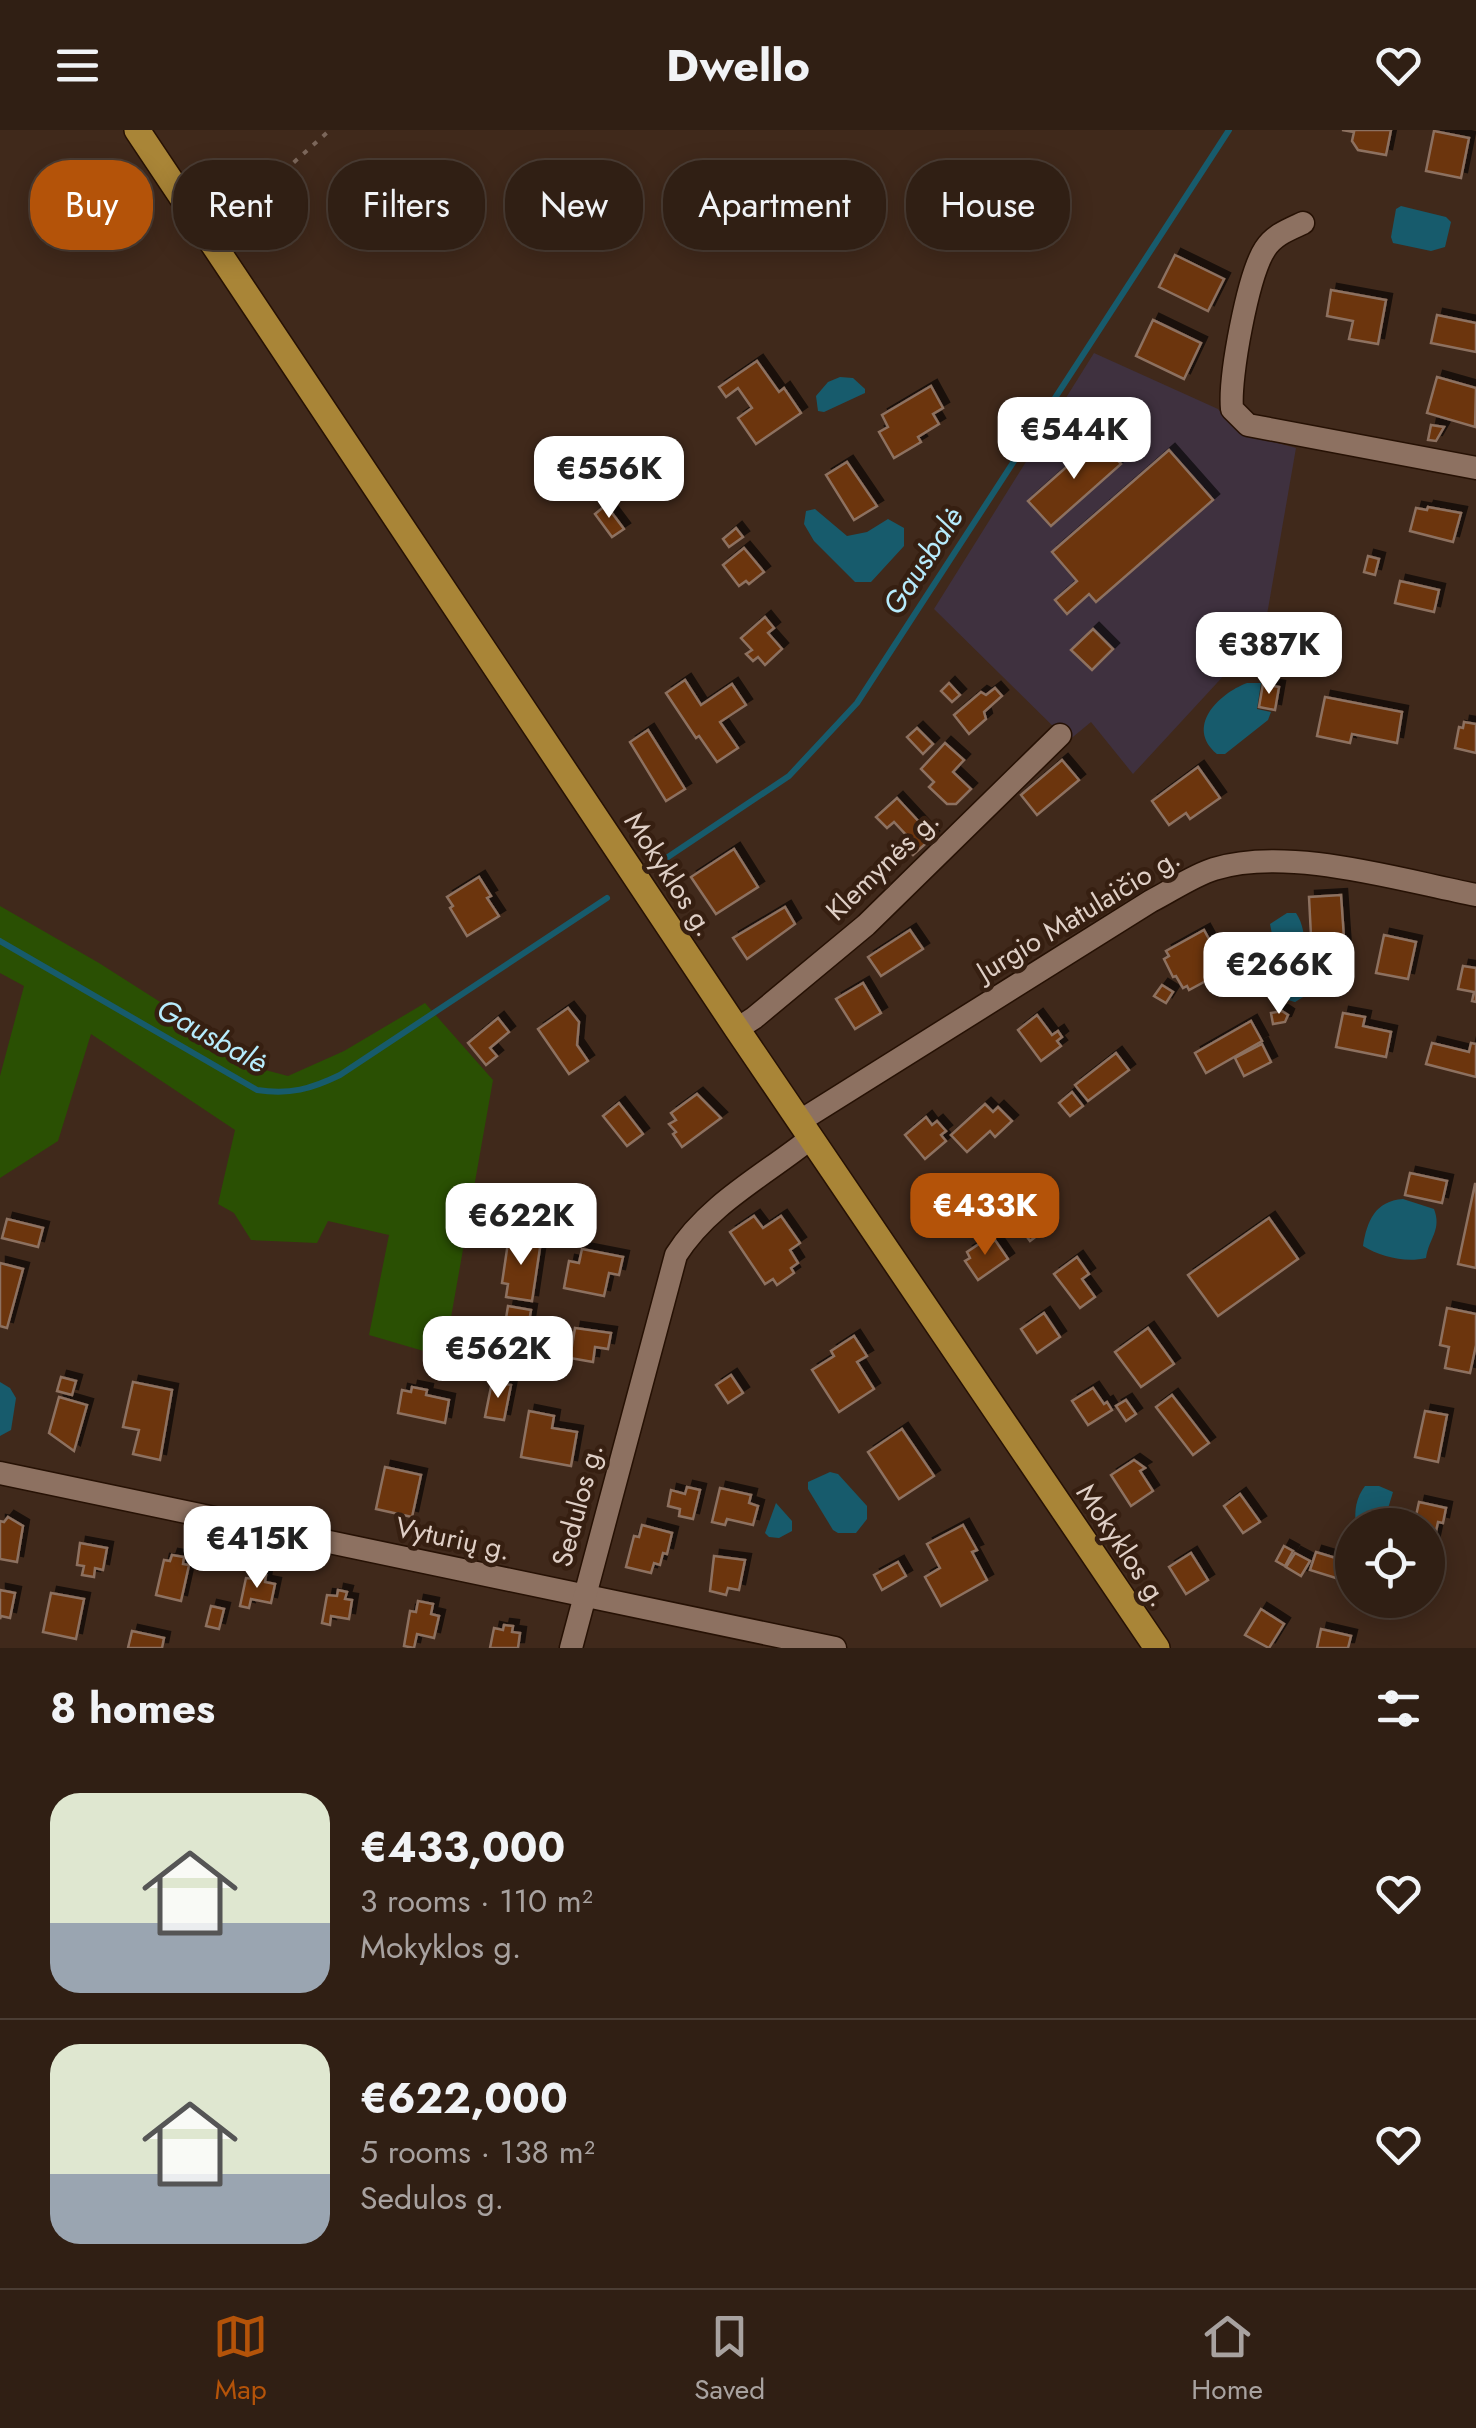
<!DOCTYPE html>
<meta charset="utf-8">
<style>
:root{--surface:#301f14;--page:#38271d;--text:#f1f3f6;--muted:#a8a2a0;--line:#4b3d34;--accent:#b45309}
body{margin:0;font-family:Jost,sans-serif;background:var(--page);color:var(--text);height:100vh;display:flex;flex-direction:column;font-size:38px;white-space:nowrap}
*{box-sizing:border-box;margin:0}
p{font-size:32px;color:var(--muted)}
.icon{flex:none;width:55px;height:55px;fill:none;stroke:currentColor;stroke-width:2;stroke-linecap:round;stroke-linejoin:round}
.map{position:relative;height:1518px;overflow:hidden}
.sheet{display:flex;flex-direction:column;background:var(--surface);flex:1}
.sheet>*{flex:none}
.banner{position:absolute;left:30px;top:30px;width:1418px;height:90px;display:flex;gap:20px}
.controls{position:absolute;left:1335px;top:1378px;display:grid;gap:20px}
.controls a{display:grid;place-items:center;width:110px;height:110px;border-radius:50%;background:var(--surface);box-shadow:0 5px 25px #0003,0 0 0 2px var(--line);font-size:50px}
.price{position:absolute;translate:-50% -85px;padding:0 22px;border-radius:20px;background:#fff;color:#222;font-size:32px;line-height:65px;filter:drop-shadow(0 2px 5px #0008)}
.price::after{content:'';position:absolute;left:50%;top:60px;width:30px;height:22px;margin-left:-15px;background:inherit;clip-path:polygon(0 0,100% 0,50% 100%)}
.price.active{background:var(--accent);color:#fff}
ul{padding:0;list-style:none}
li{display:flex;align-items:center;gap:30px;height:250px;padding:0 50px}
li+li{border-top:2px solid var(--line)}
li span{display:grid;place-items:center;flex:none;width:280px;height:200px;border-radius:30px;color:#555}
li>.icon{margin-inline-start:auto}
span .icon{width:120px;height:120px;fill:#fffc;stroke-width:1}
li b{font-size:42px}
h2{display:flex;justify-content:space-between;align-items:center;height:120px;padding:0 50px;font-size:42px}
.chip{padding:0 35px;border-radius:40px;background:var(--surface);box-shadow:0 5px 25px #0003,0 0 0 2px var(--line);font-size:35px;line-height:90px}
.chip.active{background:var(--accent);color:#fff}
header{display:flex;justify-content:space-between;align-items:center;height:130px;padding:0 50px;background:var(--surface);font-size:45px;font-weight:700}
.tab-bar{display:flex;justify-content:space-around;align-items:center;height:140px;border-top:2px solid var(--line);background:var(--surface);font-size:28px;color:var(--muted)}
.tab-bar a{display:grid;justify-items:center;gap:5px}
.tab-bar .active{color:var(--accent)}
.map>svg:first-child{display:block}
</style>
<header><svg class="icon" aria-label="menu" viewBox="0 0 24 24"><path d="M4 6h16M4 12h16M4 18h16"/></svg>Dwello<svg class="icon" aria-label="heart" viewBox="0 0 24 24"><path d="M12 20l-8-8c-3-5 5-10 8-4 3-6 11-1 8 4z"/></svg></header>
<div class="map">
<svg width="1476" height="1518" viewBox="0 0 1476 1518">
<defs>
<filter id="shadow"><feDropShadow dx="6" dy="-6" stdDeviation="0" flood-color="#0009"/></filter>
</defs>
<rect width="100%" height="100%" fill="#40291b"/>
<path fill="#3f313f" d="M 1094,223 L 1218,279 L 1240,303 L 1296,318 L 1264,502 L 1133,644 L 1091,592 L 1068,611 L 934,479 Z"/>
<path fill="#2a5003" d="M 0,776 L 99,833 L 201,898 L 247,935 L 288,946 L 344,921 L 425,873 L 493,950 L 444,1227 L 369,1205 L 389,1105 L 328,1091 L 317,1113 L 251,1110 L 234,1083 L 218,1074 L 235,1000 L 91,904 L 58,1011 L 0,1048 L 0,946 L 24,856 L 0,843 Z"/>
<g fill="#175b6c">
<path d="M 1401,76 L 1446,87 L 1451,92 L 1445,117 L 1431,121 L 1393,113 L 1391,107 L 1396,79 Z"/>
<path d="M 840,247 L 853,248 L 865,259 L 865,263 L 824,282 L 818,281 L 816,266 L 828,252 Z"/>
<path d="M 815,379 L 847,406 L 867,402 L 888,389 L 904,398 L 904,416 L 871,452 L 855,452 L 814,411 L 804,394 L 806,381 Z"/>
<path d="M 1247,553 L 1261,553 L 1257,579 L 1271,582 L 1268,590 L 1225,624 L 1217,624 C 1185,597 1218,564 1247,553 Z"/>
<path d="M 1287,783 L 1296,783 C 1310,803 1304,842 1305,866 L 1295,872 L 1288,870 L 1282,855 L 1270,794 Z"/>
<path d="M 1403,1069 L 1434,1079 C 1442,1100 1429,1108 1426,1128 C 1406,1133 1381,1127 1363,1116 C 1367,1091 1375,1071 1403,1069 Z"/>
<path d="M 0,1252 L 10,1258 L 16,1268 L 11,1300 L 0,1306 Z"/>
<path d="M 830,1342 L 838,1344 L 867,1376 L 867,1389 L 856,1403 L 838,1403 L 833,1400 L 808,1359 L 808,1352 Z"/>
<path d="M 1365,1356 L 1379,1356 L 1393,1362 L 1383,1395 L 1356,1395 C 1354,1380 1356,1368 1365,1356 Z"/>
<path d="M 776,1373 L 792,1391 L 792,1401 L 779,1408 L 769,1407 L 765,1403 Z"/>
</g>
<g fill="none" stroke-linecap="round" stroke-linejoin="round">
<g stroke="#175b6c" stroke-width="6">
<path d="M 662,731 L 789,646 L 857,573 L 1229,0"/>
<path d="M 0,811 L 257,960 C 290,965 311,959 340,945 L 607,768"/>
</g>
</g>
<g fill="#6c340b" stroke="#8d7161" stroke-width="2.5" filter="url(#shadow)">
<path d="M 1342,0 L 1391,0 L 1386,25 L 1358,20 L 1352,11 L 1354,2 Z"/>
<path d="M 1434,1 L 1469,8 L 1461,48 L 1426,41 Z"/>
<path d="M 1175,125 L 1224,149 L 1208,181 L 1159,157 Z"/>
<path d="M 1331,160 L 1386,170 L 1378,214 L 1349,209 L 1353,191 L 1327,186 Z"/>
<path d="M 1437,185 L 1476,193 L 1476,222 L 1431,213 Z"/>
<path d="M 1153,190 L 1201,213 L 1184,249 L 1136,226 Z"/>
<path d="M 757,231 L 779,262 L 784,258 L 801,283 L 756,314 L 738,288 L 752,278 L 738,258 L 726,267 L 719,257 Z"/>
<path d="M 1437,247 L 1476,258 L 1475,297 L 1427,283 Z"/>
<path d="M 931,256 L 943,278 L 933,284 L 939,294 L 918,307 L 921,312 L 894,328 L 879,302 L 888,297 L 882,285 Z"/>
<path d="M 1431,295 L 1444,297 L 1436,311 L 1428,310 Z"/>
<path d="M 1098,309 L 1121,334 L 1051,396 L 1028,371 Z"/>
<path d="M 1169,320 L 1213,370 L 1096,472 L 1089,464 L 1067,484 L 1055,470 L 1077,451 L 1052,422 Z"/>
<path d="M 847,332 L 877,376 L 854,390 L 826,345 Z"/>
<path d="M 606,375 L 624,399 L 612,407 L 595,384 Z"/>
<path d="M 1428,377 L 1461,383 L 1453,412 L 1410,401 L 1416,378 L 1427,380 Z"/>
<path d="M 736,398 L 743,407 L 729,417 L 723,409 Z"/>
<path d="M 744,418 L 764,442 L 749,454 L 746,451 L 739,456 L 723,435 Z"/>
<path d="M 1368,426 L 1379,429 L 1375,445 L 1364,442 Z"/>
<path d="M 1400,451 L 1439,460 L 1434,482 L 1395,473 Z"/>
<path d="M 765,487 L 774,498 L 768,503 L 782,519 L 765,535 L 758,527 L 753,531 L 746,524 L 752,520 L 741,508 Z"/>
<path d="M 1093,499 L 1113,519 L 1092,540 L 1071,520 Z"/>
<path d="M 685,550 L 701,575 L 732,554 L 746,575 L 720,592 L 738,618 L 717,632 L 699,606 L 696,608 L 666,563 Z"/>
<path d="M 949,553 L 960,565 L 952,572 L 941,561 Z"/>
<path d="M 1263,554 L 1279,557 L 1275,580 L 1259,577 Z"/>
<path d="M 995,558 L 1002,566 L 984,582 L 986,589 L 969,604 L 954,585 L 981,562 L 986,565 Z"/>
<path d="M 1325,567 L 1402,582 L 1397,613 L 1352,604 L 1350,613 L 1317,606 Z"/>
<path d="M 1464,592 L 1476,594 L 1476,623 L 1455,618 L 1459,597 L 1463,598 Z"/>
<path d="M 917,598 L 933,614 L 923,624 L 907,607 Z"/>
<path d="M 648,600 L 685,659 L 666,671 L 630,612 Z"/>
<path d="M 945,613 L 964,630 L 953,642 L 971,659 L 956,674 L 947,674 L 929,657 L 934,652 L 921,639 Z"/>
<path d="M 1062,630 L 1079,650 L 1037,685 L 1021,665 Z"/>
<path d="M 1198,637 L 1220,668 L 1190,689 L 1186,683 L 1169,695 L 1152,671 Z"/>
<path d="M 897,668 L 933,707 L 913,725 L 901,713 L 908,707 L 894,692 L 887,698 L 876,687 Z"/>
<path d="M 734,719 L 758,757 L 716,784 L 691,747 Z"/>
<path d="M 479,747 L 491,766 L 487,768 L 499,786 L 467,806 L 450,778 L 453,776 L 447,767 Z"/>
<path d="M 1341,765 L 1345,823 L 1312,825 L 1309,767 Z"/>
<path d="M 785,777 L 795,794 L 747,829 L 733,808 Z"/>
<path d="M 910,800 L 923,819 L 881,846 L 868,827 Z"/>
<path d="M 1204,800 L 1226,840 L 1189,860 L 1187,856 L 1183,858 L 1176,846 L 1173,847 L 1164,829 L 1169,826 L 1166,821 Z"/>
<path d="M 1384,805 L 1416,812 L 1408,849 L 1376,843 Z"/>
<path d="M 1463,836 L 1476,838 L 1476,872 L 1472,871 L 1474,862 L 1458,859 Z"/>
<path d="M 863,853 L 881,883 L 855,899 L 836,869 Z"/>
<path d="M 1162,855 L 1173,862 L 1166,873 L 1154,866 Z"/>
<path d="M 568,878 L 579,892 L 577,915 L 588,931 L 569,944 L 538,899 Z"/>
<path d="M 1282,881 L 1288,885 L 1285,892 L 1273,894 L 1271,883 Z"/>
<path d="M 1343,883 L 1365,887 L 1363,896 L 1391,902 L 1386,927 L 1336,917 Z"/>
<path d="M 1037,885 L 1052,905 L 1058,901 L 1062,907 L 1057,911 L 1061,916 L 1041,931 L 1018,900 Z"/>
<path d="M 498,888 L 509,902 L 490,918 L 497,926 L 486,935 L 468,913 Z"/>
<path d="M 1251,891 L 1262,911 L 1206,943 L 1195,923 Z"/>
<path d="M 1432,913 L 1469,922 L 1471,913 L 1476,914 L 1476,947 L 1426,934 Z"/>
<path d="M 1262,914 L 1271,932 L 1244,946 L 1235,928 Z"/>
<path d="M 1116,923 L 1129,940 L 1088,971 L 1075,955 Z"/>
<path d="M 1072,962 L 1083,976 L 1070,986 L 1059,973 Z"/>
<path d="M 697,964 L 721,988 L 682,1017 L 673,1004 L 676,1002 L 669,994 L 676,990 L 671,983 Z"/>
<path d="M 619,973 L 643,1004 L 627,1016 L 603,986 Z"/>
<path d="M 985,974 L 993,982 L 998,977 L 1012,991 L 995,1007 L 990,1001 L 967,1022 L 951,1005 Z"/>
<path d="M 926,987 L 932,995 L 937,991 L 946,1001 L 941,1005 L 946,1011 L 925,1029 L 905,1005 Z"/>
<path d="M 1410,1043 L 1447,1051 L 1442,1073 L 1405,1065 Z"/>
<path d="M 1475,1054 L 1476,1054 L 1476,1138 L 1458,1134 Z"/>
<path d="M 1024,1061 L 1039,1080 L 1034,1083 L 1046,1099 L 1030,1111 L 1004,1076 Z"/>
<path d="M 754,1086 L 763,1098 L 781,1086 L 800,1113 L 790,1120 L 798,1133 L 791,1138 L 794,1143 L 777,1155 L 773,1149 L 765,1154 L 730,1102 Z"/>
<path d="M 1269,1088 L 1298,1129 L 1218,1186 L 1188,1145 Z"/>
<path d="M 7,1089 L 43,1098 L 38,1117 L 2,1108 Z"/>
<path d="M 509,1106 L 541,1111 L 532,1171 L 506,1167 L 508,1154 L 502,1153 Z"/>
<path d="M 988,1108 L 991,1113 L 995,1110 L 1008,1129 L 978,1150 L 965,1131 L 970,1128 L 967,1122 Z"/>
<path d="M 582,1119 L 623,1127 L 619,1145 L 609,1143 L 604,1166 L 564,1158 L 569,1131 L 579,1133 Z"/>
<path d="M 1077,1127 L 1089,1144 L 1082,1149 L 1095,1167 L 1080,1178 L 1054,1144 Z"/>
<path d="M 0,1133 L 23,1139 L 7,1198 L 0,1196 Z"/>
<path d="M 508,1176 L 531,1180 L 523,1229 L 500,1226 Z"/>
<path d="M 1447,1178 L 1476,1184 L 1476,1215 L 1470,1243 L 1445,1238 L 1449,1217 L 1440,1215 Z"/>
<path d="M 1044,1183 L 1060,1207 L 1037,1223 L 1021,1199 Z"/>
<path d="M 575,1198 L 611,1203 L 608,1219 L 595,1217 L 593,1232 L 570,1228 Z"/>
<path d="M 1148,1198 L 1174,1234 L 1141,1257 L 1115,1222 Z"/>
<path d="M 854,1206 L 867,1226 L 857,1232 L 874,1259 L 839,1282 L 812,1240 L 834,1226 L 831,1221 Z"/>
<path d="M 731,1245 L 743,1263 L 728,1273 L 716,1255 Z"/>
<path d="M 61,1247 L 76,1251 L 72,1265 L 57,1261 Z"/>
<path d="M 133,1252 L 172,1260 L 160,1330 L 133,1324 L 139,1300 L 123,1297 Z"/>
<path d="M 492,1252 L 511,1255 L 504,1290 L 485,1287 Z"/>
<path d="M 412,1257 L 427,1260 L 426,1265 L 449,1270 L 445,1293 L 398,1283 L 402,1260 L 411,1262 Z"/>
<path d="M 1093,1258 L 1104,1274 L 1107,1272 L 1112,1280 L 1088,1295 L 1072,1271 Z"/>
<path d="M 1172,1265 L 1209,1313 L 1193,1325 L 1156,1277 Z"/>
<path d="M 59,1267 L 87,1275 L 74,1321 L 49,1303 Z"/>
<path d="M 1126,1270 L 1136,1284 L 1126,1291 L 1116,1276 Z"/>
<path d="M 529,1281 L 554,1286 L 552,1298 L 577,1302 L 571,1336 L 521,1327 Z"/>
<path d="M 1425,1281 L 1447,1285 L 1438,1332 L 1415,1327 Z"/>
<path d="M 902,1299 L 934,1346 L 899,1369 L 868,1322 Z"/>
<path d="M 1134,1330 L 1145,1338 L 1140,1341 L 1153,1361 L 1131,1376 L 1111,1345 Z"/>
<path d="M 385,1337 L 421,1345 L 412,1387 L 376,1379 Z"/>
<path d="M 687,1357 L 700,1360 L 693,1389 L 679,1386 L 680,1379 L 668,1376 L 671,1360 L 685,1364 Z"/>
<path d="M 720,1358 L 751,1365 L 749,1373 L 758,1376 L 753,1395 L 727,1389 L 725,1395 L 712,1392 Z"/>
<path d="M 1240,1364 L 1260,1392 L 1243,1403 L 1224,1376 Z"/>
<path d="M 1419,1372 L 1446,1378 L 1443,1393 L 1438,1392 L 1428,1438 L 1428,1395 L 1414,1395 Z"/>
<path d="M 8,1387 L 23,1396 L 17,1432 L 0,1429 L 0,1391 L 4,1392 Z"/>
<path d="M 642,1395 L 672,1403 L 667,1424 L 663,1423 L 660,1435 L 654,1433 L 651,1443 L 626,1437 L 634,1406 L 639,1407 Z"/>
<path d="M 963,1395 L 977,1420 L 972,1422 L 987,1450 L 941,1476 L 925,1447 L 940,1438 L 927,1414 Z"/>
<path d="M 80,1413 L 107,1418 L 103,1440 L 95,1438 L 94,1447 L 82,1445 L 84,1436 L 77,1435 Z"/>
<path d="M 1284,1416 L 1293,1421 L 1285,1436 L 1276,1431 Z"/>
<path d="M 1316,1422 L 1352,1433 L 1352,1453 L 1310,1440 Z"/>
<path d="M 1191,1423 L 1208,1450 L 1186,1464 L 1169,1437 Z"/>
<path d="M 1295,1423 L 1310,1431 L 1301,1446 L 1286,1437 Z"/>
<path d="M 172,1425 L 184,1427 L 183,1434 L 189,1435 L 181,1471 L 156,1465 L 164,1430 L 170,1431 Z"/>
<path d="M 714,1426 L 745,1430 L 739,1460 L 728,1458 L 726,1465 L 710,1461 Z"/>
<path d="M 898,1432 L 906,1446 L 882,1460 L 874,1445 Z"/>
<path d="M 257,1443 L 266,1445 L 265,1452 L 275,1454 L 271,1473 L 251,1469 L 249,1478 L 240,1476 L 246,1448 L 255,1449 Z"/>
<path d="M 0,1460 L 15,1463 L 10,1488 L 1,1486 L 0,1489 Z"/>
<path d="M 338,1460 L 347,1462 L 345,1469 L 352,1470 L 349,1489 L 331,1486 L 330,1495 L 322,1493 L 327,1465 L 337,1466 Z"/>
<path d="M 51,1463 L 84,1469 L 76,1509 L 43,1502 Z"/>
<path d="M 418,1471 L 433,1474 L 431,1484 L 439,1486 L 434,1508 L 417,1504 L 414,1518 L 404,1516 L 410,1481 L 416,1482 Z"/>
<path d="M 211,1476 L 224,1479 L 219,1499 L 206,1496 Z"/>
<path d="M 1261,1479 L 1284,1494 L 1269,1518 L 1245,1505 Z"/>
<path d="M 504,1495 L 513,1496 L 512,1502 L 520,1503 L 518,1518 L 490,1518 L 494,1498 L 503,1500 Z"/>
<path d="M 1321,1499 L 1351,1506 L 1348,1518 L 1317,1518 Z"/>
<path d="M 132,1501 L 164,1508 L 162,1518 L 128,1518 Z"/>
</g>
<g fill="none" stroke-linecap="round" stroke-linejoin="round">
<defs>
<g id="minor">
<path d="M 1303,93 C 1288,100 1274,105 1265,119 C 1248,145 1229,247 1232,279 L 1248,295 L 1476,338"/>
<path d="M 737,899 L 754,888 L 866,795 L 1060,605"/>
<path d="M 800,991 L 1151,771 C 1171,761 1192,746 1214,739 C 1289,716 1399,750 1476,765"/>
<path d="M 0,1343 L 835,1518"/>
<path d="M 571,1518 L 676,1125 C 708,1074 765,1045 811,1008"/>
</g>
<path id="major" d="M 137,0 L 737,899 L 1157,1518"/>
</defs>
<use href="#minor" stroke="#261104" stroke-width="25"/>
<use href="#major" stroke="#261104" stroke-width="28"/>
<path stroke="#7b665a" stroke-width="4" stroke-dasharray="5 8" stroke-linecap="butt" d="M 222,88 L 256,66 L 330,0"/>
<use href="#minor" stroke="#8d7161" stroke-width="22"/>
<use href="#major" stroke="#a98537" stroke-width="25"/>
</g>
<g text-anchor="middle" stroke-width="9" stroke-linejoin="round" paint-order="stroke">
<g font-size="28" fill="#dfcfc6" stroke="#361f11">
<text transform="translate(882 735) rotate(-44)" y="10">Klemynės g.</text>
<text transform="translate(670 744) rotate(57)" y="10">Mokyklos g.</text>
<text transform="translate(1078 784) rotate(-31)" y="10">Jurgio Matulaičio g.</text>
<text transform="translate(577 1375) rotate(-75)" y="10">Sedulos g.</text>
<text transform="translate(453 1408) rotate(12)" y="10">Vyturių g.</text>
<text transform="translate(1123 1415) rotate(56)" y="10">Mokyklos g.</text>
</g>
<g font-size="30" font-style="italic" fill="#b6ebfc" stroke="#361f11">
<text transform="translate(923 431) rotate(-57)" y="10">Gausbalė</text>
<text transform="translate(212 906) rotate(29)" y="10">Gausbalė</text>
</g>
</g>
</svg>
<div class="controls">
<a><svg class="icon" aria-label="locate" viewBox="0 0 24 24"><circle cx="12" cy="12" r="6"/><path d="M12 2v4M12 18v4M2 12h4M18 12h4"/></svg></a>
</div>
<b class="price" style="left:1074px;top:352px">€544K</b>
<b class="price" style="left:609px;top:391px">€556K</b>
<b class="price" style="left:1269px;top:567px">€387K</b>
<b class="price" style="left:1279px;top:887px">€266K</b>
<b class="price active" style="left:985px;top:1128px">€433K</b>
<b class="price" style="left:521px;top:1138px">€622K</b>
<b class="price" style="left:498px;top:1271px">€562K</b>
<b class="price" style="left:257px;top:1461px">€415K</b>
<div class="banner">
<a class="chip active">Buy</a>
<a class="chip">Rent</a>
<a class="chip">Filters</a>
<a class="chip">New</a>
<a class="chip">Apartment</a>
<a class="chip">House</a>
</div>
</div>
<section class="sheet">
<h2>8 homes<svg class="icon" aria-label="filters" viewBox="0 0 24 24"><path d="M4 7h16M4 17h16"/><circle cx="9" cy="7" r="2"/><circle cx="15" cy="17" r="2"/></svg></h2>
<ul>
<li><span style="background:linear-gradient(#dfe7d0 65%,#9aa5b1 0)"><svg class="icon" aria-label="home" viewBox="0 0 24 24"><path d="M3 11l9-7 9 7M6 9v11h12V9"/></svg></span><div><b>€433,000</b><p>3 rooms · 110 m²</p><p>Mokyklos g.</p></div><svg class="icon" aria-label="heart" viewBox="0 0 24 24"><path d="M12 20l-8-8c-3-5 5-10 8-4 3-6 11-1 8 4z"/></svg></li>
<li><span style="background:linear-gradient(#dfe7d0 65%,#9aa5b1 0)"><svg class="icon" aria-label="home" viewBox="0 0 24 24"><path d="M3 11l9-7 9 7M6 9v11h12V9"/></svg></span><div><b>€622,000</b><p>5 rooms · 138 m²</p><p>Sedulos g.</p></div><svg class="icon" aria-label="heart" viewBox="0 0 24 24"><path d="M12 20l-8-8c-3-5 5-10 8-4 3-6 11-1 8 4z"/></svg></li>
</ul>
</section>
<nav class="tab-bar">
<a class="active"><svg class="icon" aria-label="map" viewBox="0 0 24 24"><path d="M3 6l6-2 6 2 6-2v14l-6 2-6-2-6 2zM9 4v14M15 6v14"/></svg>Map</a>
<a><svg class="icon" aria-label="saved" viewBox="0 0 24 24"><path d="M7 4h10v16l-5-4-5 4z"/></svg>Saved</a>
<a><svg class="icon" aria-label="home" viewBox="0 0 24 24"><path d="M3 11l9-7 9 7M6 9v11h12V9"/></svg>Home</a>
</nav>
